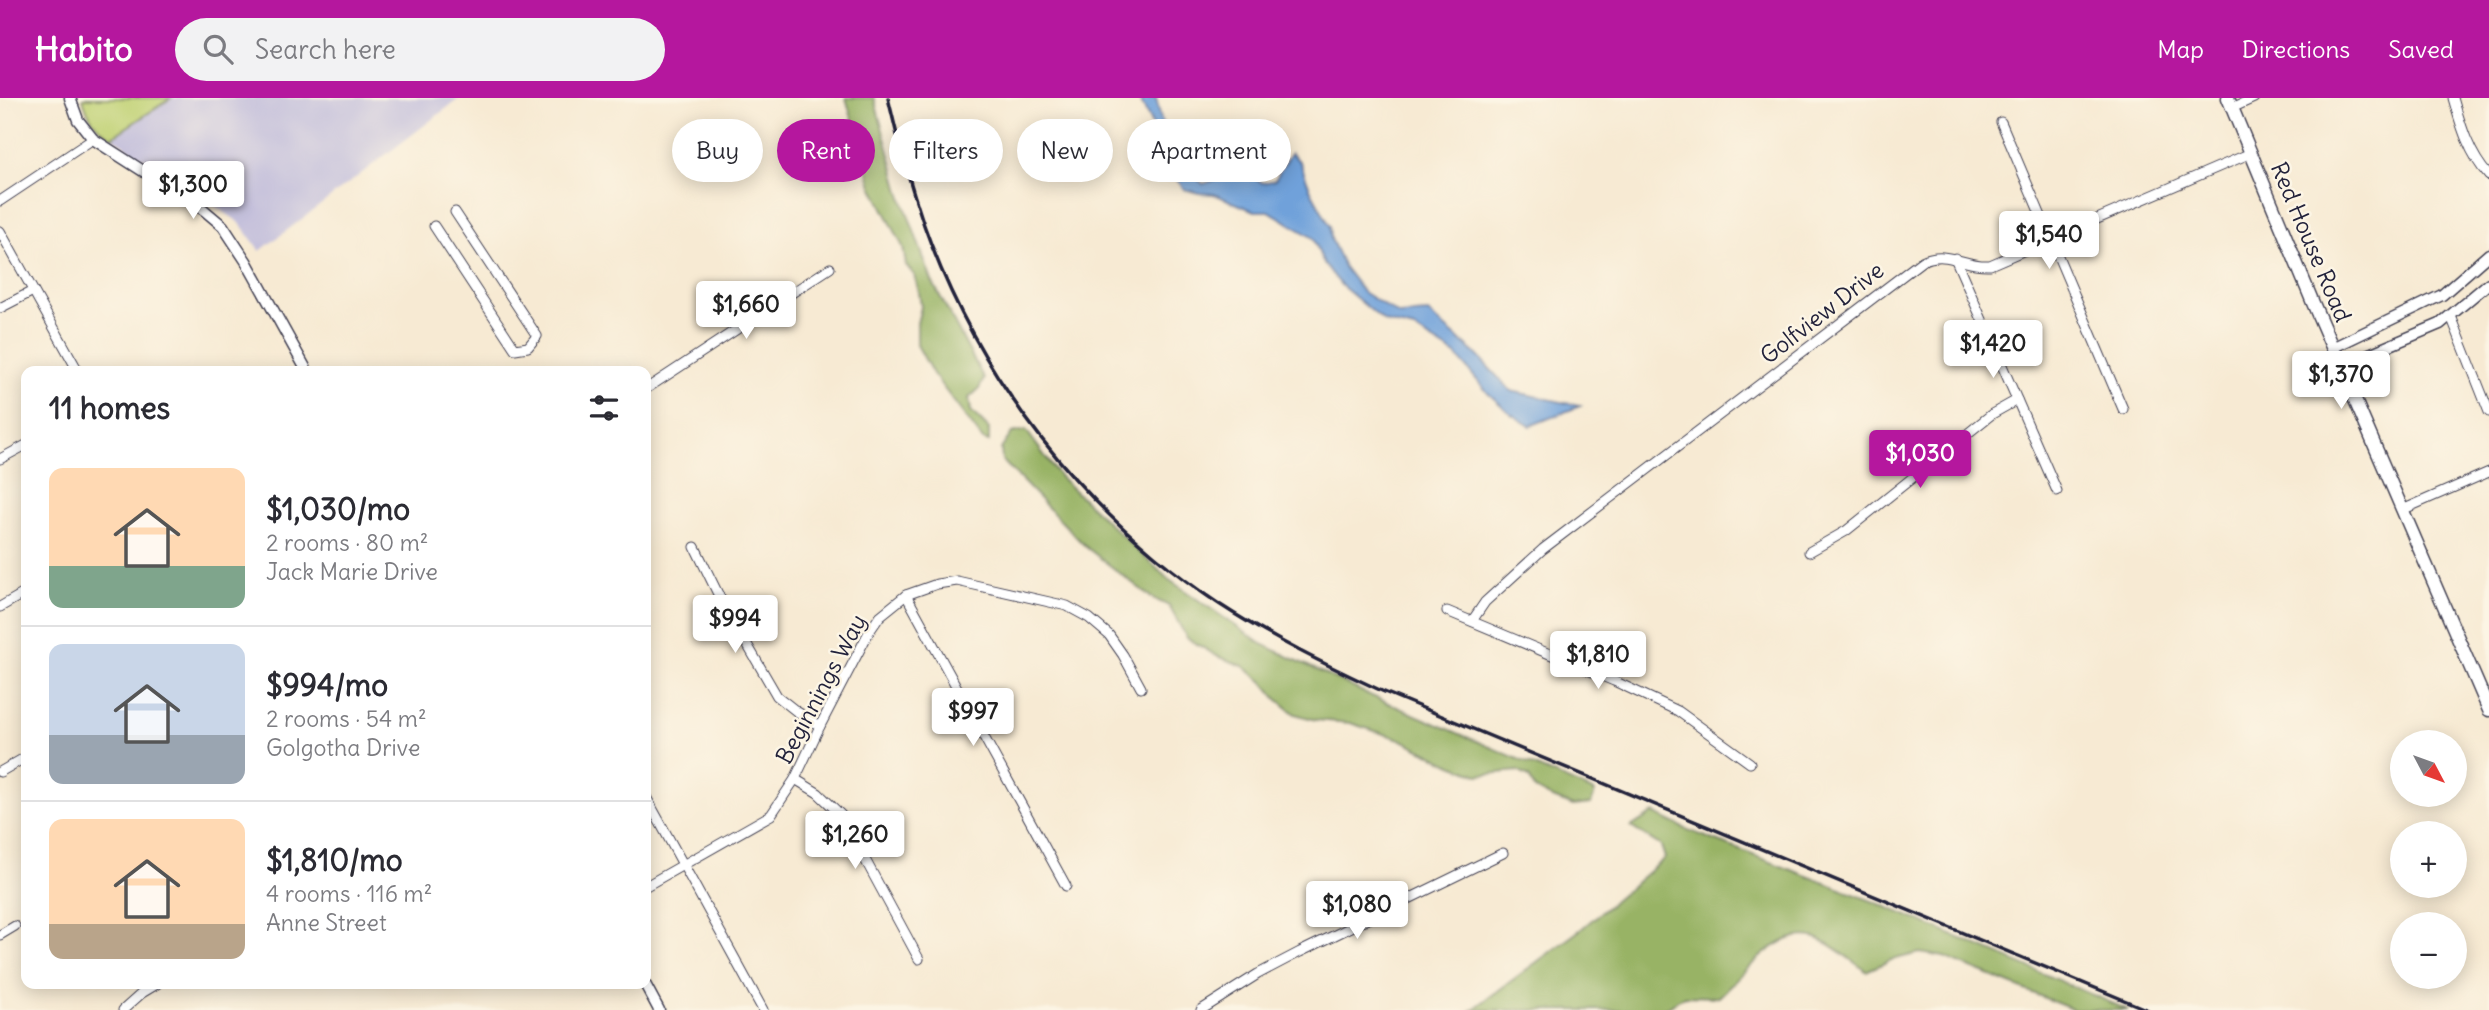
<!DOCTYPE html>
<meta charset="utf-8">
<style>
:root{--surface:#fff;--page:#f2f2f3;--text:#2b2b33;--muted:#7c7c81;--line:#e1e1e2;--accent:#b5179e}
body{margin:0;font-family:Delius,sans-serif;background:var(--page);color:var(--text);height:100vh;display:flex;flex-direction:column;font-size:26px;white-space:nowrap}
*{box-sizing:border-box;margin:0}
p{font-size:23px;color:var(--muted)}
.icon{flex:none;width:38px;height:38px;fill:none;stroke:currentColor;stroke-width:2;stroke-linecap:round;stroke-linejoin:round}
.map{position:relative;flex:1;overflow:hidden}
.sheet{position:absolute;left:21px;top:268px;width:630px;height:623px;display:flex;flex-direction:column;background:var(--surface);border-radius:14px;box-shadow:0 4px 18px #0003}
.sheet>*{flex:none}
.guide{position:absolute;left:672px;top:21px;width:665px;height:63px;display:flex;gap:14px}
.needle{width:46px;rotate:131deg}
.buttons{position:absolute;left:2390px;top:632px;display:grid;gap:14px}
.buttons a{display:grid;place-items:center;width:77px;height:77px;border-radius:50%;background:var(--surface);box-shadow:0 4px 18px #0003;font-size:35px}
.price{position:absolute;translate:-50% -60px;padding:0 16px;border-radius:7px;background:#fff;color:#222;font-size:23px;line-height:46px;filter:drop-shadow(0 2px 4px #0008)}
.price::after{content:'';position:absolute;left:50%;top:42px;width:21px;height:16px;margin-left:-10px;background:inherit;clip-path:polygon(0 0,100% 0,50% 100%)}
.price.on{background:var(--accent);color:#fff}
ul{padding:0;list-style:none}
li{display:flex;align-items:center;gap:21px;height:175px;padding:0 28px}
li+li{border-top:2px solid var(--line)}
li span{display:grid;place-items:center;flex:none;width:196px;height:140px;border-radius:14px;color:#555}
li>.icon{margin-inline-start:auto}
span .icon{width:84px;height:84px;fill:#fffc;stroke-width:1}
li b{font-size:30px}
h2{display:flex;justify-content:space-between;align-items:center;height:84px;padding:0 28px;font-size:30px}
.chip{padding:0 24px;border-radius:32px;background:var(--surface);box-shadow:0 4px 18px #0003;font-size:24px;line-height:63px}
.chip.on{background:var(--accent);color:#fff}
header{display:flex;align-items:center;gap:42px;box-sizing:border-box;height:98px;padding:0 35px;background:var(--accent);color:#fff}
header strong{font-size:33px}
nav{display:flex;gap:38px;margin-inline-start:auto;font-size:24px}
.search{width:490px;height:63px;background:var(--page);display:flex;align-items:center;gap:18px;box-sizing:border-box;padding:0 24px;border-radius:38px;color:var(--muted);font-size:26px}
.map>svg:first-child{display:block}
</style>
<header>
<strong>Habito</strong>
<div class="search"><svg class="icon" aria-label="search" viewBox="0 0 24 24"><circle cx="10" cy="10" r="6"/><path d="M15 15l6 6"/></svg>Search here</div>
<nav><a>Map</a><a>Directions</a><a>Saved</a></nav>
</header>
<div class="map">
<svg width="2489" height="912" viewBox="0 0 2489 912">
<rect width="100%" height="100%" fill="#fcf5e5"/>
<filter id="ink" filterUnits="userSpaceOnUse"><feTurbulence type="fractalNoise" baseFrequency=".0143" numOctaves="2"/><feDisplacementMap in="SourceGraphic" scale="14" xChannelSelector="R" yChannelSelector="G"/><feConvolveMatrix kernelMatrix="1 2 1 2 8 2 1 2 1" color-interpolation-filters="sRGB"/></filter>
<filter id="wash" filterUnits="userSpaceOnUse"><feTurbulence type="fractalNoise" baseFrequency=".00686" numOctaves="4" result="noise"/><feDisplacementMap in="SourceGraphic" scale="28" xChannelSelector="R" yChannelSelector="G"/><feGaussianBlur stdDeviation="1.57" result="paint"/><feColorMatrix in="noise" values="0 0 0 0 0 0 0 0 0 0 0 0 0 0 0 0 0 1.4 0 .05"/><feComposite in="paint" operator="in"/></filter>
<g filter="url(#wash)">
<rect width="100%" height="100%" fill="#f7ead3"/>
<path fill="#c4c0db" d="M 171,0 L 460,0 L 260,153 L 239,124 L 112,39 Z"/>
<path fill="#c0d173" stroke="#717a57" stroke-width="2" d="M 83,0 L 171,0 L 112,39 C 96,31 87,18 83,0 Z"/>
<g fill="#98b365" stroke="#5d6a50" stroke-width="2">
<path d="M 846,0 L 874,0 L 901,97 L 932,183 L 984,281 L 979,291 L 969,300 L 971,313 L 989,331 L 989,344 L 983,342 L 933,276 L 917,247 L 917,225 L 921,209 L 919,194 L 914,177 L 906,167 L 903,149 L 872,88 Z"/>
<path d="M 1026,332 L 1060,379 L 1168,481 L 1262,546 L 1367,596 L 1595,694 L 1591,706 L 1573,708 L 1548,698 L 1535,691 L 1529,679 L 1518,673 L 1478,677 L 1452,667 L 1400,641 L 1350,625 L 1316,622 L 1295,616 L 1277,601 L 1263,584 L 1243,568 L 1217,558 L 1187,540 L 1169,508 L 1152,500 L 1086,449 L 1002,362 L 1001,351 L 1012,335 Z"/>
<path d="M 1653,715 L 1688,732 L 1877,805 L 2128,912 L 2074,912 L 1944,859 L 1920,855 L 1891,862 L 1866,873 C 1852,863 1837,850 1821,842 C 1782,824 1744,876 1719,899 L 1684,898 L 1663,912 L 1472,912 L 1580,832 L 1665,760 L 1661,748 L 1631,729 Z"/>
</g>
<path fill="#70a1da" stroke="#49628a" stroke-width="2" d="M 1139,0 L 1156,0 L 1164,33 L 1179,61 L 1203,86 L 1226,78 L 1250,78 L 1263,85 L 1275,82 L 1291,55 L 1300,64 L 1311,93 L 1330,128 L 1331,141 L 1344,169 L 1363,194 L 1399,217 L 1428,215 L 1475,255 L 1511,293 L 1580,308 L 1530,328 L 1511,316 L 1488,295 L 1456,257 L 1414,231 L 1385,224 L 1341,187 L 1323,164 L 1313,140 L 1269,113 L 1254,113 L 1214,96 L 1199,95 L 1184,91 L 1175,79 L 1171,66 Z"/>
</g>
<g filter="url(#ink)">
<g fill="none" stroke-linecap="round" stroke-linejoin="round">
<defs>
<g id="minor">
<path d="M 2453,0 C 2461,28 2469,56 2489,78"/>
<path d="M 2232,10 L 2254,0"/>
<path d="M 2001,24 L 2123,311"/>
<path d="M 0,103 L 93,41"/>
<path d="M 434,128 L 515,251 L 528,249 L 537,238 L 455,114"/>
<path d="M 0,133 L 78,273"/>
<path d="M 1955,160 L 2057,393"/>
<path d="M 0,210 L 33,193"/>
<path d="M 2451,218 L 2489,314"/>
<path d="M 646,291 L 830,170"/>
<path d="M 0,361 L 26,347"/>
<path d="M 2402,412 L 2489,374"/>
<path d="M 695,449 L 719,498 L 777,598 L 796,613 L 820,628"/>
<path d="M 1809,454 L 1846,433 L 1992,316 L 2017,302"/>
<path d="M 906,497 L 1066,788"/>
<path d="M 0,509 L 26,494"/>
<path d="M 1447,513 L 1614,583 L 1678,613 L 1750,665"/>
<path d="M 1472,523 L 1485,504 L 1543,451 L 1922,163 C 1948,151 1963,169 1990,167 L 2251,55"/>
<path d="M 0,674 L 26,659"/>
<path d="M 795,681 L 818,695 L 841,717 L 919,861"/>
<path d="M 646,699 L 763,912"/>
<path d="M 646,788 L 771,717 L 795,681 L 820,628 L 869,534 L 880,518 L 906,497 L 937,486 L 957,483 L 1067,508 L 1089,520 L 1109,537 L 1123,557 L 1141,590"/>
<path d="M 0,837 L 15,828"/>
<path d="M 123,912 L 142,895 L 157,886"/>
<path d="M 1201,912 L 1258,876 L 1300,854 L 1503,755"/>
</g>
<g id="tertiary">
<path d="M 70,0 L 78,22 L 93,41 L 204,112 L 223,128 L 246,163 L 307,273"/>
<path d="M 2332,250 L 2442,197 L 2489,156"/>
<path d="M 2341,268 L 2440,226 L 2489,185"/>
<path d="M 645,886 L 659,912"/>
</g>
<path id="secondary" d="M 2228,0 L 2313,205 L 2489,612"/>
</defs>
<use href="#minor" stroke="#424052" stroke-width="11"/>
<use href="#tertiary" stroke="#424052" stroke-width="13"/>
<use href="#secondary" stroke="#424052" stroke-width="15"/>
<use href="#minor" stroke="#fff" stroke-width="9"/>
<use href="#tertiary" stroke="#fff" stroke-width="10"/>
<use href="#secondary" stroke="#fff" stroke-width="12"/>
<path stroke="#22223b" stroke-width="3.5" d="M 888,0 C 898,43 910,86 924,127 C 978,280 1084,416 1219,506 C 1271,540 1326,567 1382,593 L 2148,912"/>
</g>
</g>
<g text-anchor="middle" stroke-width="5" stroke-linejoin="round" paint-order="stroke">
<g font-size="23" fill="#22223b" stroke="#fcf5e5">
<text transform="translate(2311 144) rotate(67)" y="8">Red House Road</text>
<text transform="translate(1822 215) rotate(-38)" y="8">Golfview Drive</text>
<text transform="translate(821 591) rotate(-62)" y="8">Beginnings Way</text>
</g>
</g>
</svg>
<div class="buttons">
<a><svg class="needle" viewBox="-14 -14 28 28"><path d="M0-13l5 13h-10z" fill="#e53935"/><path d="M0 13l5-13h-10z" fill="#7c7c81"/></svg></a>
<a>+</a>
<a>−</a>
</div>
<b class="price" style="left:193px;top:123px">$1,300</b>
<b class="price" style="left:2049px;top:173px">$1,540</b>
<b class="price" style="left:746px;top:243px">$1,660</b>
<b class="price" style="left:1993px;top:282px">$1,420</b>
<b class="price" style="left:2341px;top:313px">$1,370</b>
<b class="price on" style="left:1920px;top:392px">$1,030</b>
<b class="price" style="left:735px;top:557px">$994</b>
<b class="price" style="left:1598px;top:593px">$1,810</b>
<b class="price" style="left:973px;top:650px">$997</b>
<b class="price" style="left:855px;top:773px">$1,260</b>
<b class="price" style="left:1357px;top:843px">$1,080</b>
<div class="guide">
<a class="chip">Buy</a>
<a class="chip on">Rent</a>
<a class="chip">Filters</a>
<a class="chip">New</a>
<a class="chip">Apartment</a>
</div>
<section class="sheet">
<h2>11 homes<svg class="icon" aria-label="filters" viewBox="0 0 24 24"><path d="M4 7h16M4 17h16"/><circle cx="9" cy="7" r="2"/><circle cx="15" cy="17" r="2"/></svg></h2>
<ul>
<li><span style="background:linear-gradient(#ffd9b3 70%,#7fa58c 0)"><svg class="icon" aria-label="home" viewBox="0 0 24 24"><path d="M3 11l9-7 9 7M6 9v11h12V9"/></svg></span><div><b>$1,030/mo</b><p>2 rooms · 80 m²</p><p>Jack Marie Drive</p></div></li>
<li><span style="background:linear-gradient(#c9d6e8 65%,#9aa5b1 0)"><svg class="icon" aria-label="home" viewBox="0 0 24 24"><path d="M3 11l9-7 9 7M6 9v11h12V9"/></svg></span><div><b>$994/mo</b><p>2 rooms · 54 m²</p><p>Golgotha Drive</p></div></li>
<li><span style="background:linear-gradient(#ffd9b3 75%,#b9a48a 0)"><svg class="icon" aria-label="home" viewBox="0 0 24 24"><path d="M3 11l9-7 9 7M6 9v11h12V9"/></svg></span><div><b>$1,810/mo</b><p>4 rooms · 116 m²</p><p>Anne Street</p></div></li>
</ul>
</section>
</div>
